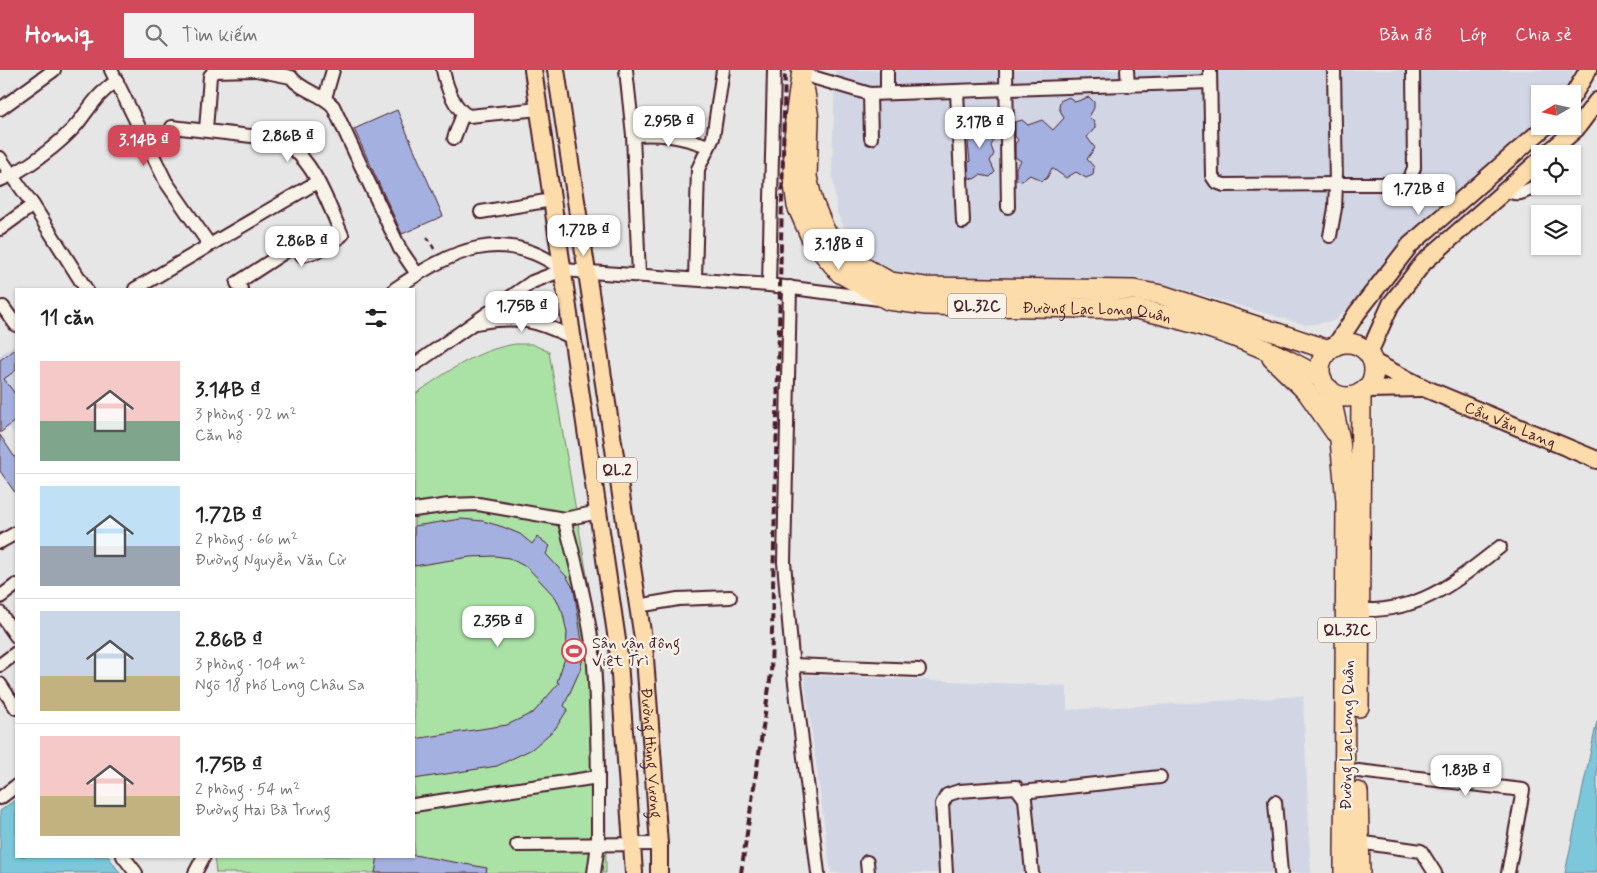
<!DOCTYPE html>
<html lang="vi">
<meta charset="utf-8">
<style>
:root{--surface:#fff;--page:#f2f2f2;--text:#222;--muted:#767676;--line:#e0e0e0;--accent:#d1495b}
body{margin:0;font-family:Mynerve,sans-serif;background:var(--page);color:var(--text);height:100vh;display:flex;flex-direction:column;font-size:19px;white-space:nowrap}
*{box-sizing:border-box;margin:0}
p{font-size:16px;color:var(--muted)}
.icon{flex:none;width:28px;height:28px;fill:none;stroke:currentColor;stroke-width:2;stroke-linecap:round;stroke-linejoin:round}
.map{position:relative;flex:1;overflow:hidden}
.sheet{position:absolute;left:15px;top:218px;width:400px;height:570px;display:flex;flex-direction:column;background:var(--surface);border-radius:0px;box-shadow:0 1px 4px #0004}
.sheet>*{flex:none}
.needle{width:32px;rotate:261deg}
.buttons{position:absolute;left:1531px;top:15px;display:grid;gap:10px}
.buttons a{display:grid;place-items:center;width:50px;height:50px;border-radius:0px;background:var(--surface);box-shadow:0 1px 4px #0004;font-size:25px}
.price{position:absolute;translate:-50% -42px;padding:0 11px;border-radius:10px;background:#fff;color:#222;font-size:16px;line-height:32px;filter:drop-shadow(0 1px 2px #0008)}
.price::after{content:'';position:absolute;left:50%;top:30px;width:15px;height:11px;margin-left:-8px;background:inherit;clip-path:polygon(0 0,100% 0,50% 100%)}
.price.selected{background:var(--accent);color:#fff}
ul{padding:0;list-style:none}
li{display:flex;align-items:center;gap:15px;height:125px;padding:0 25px}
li+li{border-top:1px solid var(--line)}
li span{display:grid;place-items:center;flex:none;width:140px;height:100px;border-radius:0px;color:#555}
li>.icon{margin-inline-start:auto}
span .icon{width:60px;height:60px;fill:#fffc;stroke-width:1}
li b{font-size:21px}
h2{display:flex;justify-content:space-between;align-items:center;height:60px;padding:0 25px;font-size:21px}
header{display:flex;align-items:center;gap:30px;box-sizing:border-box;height:70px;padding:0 25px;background:var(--accent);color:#fff}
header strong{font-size:24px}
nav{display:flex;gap:28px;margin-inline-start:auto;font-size:18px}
.search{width:350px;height:45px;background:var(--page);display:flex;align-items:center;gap:12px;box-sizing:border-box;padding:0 18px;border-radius:0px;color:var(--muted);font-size:19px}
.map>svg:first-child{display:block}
</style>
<header>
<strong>Homiq</strong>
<div class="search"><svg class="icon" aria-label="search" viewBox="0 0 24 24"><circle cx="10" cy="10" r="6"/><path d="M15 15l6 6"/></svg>Tìm kiếm</div>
<nav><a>Bản đồ</a><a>Lớp</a><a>Chia sẻ</a></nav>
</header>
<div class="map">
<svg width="1597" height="803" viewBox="0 0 1597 803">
<rect width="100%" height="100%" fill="#e6e6e6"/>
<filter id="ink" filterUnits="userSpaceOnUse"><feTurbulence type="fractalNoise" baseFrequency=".02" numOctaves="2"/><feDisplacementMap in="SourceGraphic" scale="10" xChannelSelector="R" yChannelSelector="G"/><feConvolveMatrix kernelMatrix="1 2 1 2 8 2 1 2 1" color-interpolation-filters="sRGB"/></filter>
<g filter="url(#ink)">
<g fill="#d2d6e4">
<path d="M 835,0 L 1574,0 L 1568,17 L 1563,24 L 1540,24 L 1540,50 L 1532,60 L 1447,128 L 1391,182 L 1357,230 L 1334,251 L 1306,255 L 1168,215 L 972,211 L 888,202 L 855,179 L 837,143 L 832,99 Z"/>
<path d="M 16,273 L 16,366 L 0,345 L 0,285 Z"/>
<path d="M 804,605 L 1067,616 L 1067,640 L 1303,626 L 1311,803 L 831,803 Z"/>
</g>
<path fill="#aae2a6" stroke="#7a8068" d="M 516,274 L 532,274 L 549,282 L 601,588 L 605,640 L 606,803 L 216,803 L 214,786 L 414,786 L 414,325 C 445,303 478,279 516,274 Z"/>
<g fill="#7bc7da" stroke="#678494">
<path d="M 1597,651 L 1597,803 L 1565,803 Z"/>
<path d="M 16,729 L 16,786 L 108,786 L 120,803 L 0,803 L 0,741 Z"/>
</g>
<g fill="#a4b0e0" stroke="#4a1f2b">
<path d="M 1069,27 L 1075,32 L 1089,27 L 1094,32 L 1094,38 L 1089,47 L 1095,53 L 1095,58 L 1087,67 L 1095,78 L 1087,89 L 1094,97 L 1093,105 L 1086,108 L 1076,102 L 1066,108 L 1052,98 L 1047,108 L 1042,111 L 1030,105 L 1022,111 L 1016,110 L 1016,97 L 1021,91 L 1015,87 L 1015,74 L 1018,70 L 1015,66 L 1015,52 L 1022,50 L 1028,55 L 1042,50 L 1053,60 L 1064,48 L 1059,38 L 1060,31 Z"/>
<path d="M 397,40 L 443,146 L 402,164 L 354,59 Z"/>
<path d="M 992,47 L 993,72 L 991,76 L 994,84 L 990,91 L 995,102 L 990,107 L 980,105 L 974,109 L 969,108 L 968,93 L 970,91 L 968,73 L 970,70 L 967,64 L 967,53 L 972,50 L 982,53 Z"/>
<path d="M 16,278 L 16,300 L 4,309 L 16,325 L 16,350 L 0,363 L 0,290 Z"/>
<path d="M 0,365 L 16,389 L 16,424 L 0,401 Z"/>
<path d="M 461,449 L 483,451 L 503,457 L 520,464 L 532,474 L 537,467 L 550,476 L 546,484 L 567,507 L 574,520 L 584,584 L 580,600 L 564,636 L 568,639 L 555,659 L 532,679 L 497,696 L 414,709 L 414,669 L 507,655 L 534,642 L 559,613 L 557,612 L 565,588 L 567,563 L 563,544 L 556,528 L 528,498 L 509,488 L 495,486 L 470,487 L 414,496 L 414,456 Z"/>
<path d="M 414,785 L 487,798 L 486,803 L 375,803 L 378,786 Z"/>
</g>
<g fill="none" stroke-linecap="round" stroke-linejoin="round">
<defs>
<g id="minor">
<path d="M 111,0 L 166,112 L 209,174"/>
<path d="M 256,0 L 291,7 C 301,21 321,23 333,36 L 400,179 L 417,204"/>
<path d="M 443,0 C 446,15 454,40 469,46 L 539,39"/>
<path d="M 626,0 L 633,65 L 639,205"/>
<path d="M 887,0 L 887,23"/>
<path d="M 1006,0 L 1008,137"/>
<path d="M 1127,0 L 1128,16"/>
<path d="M 1210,0 L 1212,106 L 1216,112 L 1224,115 L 1336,114 L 1335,138 L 1330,166"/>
<path d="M 1334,0 L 1336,114 L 1401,114 L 1410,108 L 1414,98 L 1413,0"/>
<path d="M 802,4 L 870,24 L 1209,12"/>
<path d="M 957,22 L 963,152"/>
<path d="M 870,24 L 871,68"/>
<path d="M 325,28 L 333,0"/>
<path d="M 0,39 L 54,0"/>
<path d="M 172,57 L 277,69 C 313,84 327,132 342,165 C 330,175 318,183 302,185 L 297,174 L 237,213 L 241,219"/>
<path d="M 206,60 L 210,6 L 214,1 L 255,0"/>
<path d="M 633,65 C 662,63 680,66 708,76"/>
<path d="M 454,68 L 463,44"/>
<path d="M 0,88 L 33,135 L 86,219"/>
<path d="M 0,110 C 26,100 60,74 78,53 C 91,36 99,22 117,11"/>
<path d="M 1507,119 C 1517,129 1530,119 1540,114"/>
<path d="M 481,142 L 552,130"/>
<path d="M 0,159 L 33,135"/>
<path d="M 695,209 L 698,99 L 713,68 L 723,0"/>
<path d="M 769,215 L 774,0"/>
<path d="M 790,217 L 784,492 L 792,588 L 818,803"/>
<path d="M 135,219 L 317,112"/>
<path d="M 395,219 C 451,180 504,155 563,200"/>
<path d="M 3,237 L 16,255"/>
<path d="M 476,253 C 516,245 537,250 573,268"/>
<path d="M 414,295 L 532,212 L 563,200 L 769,215 L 879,229"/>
<path d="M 414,440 L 449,435 L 478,434 L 564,449 L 599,442"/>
<path d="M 0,472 L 16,463"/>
<path d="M 0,527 L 16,515"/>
<path d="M 638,536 L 678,529 L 730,527"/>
<path d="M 1361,540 C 1421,542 1455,512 1500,477"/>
<path d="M 0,543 L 16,566"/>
<path d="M 0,595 L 16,583"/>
<path d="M 793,595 L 919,600"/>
<path d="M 0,614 L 16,638"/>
<path d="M 1358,701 L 1523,720 L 1508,803"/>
<path d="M 1022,722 L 1160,707"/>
<path d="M 0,728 L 16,716"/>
<path d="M 1275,732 L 1281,803"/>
<path d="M 414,735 L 598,707 C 597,662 597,617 592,573 C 586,531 575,489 564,449"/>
<path d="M 1358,772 L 1421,781 L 1435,803"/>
<path d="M 517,775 L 659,774"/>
<path d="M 123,786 L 136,803"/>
<path d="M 867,792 L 868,803"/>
<path d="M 195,803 L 204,786"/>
<path d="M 594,803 L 598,774 L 598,707"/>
<path d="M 946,803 L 942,734 L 947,725 L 959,721 L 1016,717 L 1025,729 L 1032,803"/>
</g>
<g id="major">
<path d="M 533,0 L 618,577 L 634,803"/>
<path id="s1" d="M 556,0 L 644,575 L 659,774 L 659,803"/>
<path d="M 1572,27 L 1588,0"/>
<path d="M 1547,84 L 1576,59 L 1597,31"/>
<path d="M 1336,275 L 1357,243 L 1410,175 L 1546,56"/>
<path d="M 1369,283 L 1391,234 L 1424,192 L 1540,90"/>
<path id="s2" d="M 1373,292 L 1424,318 L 1597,390"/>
<path d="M 1367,319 L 1421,318"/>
</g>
<g id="highway">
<path id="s3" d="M 802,0 L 795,48 L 793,108 L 797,136 L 812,170 L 840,203 L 888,230 L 926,235 L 1136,239 C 1199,252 1266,275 1322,309"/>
<path d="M 805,22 L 809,49 L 807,107 L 813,132 L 825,161 L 849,189 L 890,212 L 925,217 L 1134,220 L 1162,225 L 1329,280"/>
<circle cx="1347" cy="300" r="27"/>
<path d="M 1272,288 L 1307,322 L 1335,362"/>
<path d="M 1329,319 L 1340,370 L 1346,431 L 1344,803"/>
<path d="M 1359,637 L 1361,323"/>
<path d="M 1358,722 L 1360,803"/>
</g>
</defs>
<use href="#minor" stroke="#4a1f2b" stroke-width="16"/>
<use href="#major" stroke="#4a1f2b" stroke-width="20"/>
<use href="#highway" stroke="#4a1f2b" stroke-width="22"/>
<path stroke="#4a1f2b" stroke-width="2.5" stroke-dasharray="5 4" stroke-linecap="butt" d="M 427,167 L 436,182"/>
<use href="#minor" stroke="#f7f3e8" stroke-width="12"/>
<use href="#major" stroke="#fddcac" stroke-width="16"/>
<use href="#highway" stroke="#fddcac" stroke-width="19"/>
<path stroke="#4a1f2b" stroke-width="4" stroke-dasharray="8 4" stroke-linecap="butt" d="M 741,803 L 771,604 L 785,0"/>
</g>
</g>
<defs>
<symbol id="stadium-ring" viewBox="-11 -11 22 22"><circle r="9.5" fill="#f7f3e8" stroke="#d1495b" stroke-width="1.5"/><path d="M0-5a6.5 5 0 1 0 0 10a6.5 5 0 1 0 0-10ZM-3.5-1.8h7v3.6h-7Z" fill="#d1495b"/></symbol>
</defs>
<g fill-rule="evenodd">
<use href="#stadium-ring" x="560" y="567" width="28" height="28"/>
</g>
<g text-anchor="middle" stroke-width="4.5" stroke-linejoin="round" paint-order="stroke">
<g fill="#f7f3e8" stroke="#7e5f64" stroke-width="1">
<rect x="948" y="223.5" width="58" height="25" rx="4"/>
<rect x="597" y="387.5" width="40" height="25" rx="4"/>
<rect x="1318" y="547.5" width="58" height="25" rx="4"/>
</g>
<g font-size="15" font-weight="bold" fill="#4a1f2b">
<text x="977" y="241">QL.32C</text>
<text x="617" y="405">QL.2</text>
<text x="1347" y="565">QL.32C</text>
</g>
<g font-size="16" fill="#4a1f2b" stroke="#f7f3e8">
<text dy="6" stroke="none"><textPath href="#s3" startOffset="482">Đường Lạc Long Quân</textPath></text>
<text dy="6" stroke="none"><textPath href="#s2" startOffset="151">Cầu Văn Lang</textPath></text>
<text transform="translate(1346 665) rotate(-89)" y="6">Đường Lạc Long Quân</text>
<text dy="6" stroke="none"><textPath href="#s1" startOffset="690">Đường Hùng Vương</textPath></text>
</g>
<g font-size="16" fill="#4a1f2b" stroke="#f7f3e8" text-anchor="start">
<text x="592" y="578">Sân vận động<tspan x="592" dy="18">Việt Trì</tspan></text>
</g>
</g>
</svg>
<div class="buttons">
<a><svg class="needle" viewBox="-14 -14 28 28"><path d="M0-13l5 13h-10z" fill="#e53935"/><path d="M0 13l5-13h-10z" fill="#767676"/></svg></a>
<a><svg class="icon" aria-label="locate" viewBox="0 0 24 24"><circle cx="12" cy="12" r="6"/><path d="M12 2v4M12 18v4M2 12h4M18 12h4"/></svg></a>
<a><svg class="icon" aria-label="layers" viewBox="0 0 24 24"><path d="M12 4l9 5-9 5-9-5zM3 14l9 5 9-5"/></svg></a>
</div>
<b class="price" style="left:669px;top:78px">2.95B ₫</b>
<b class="price" style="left:980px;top:79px">3.17B ₫</b>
<b class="price" style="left:288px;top:93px">2.86B ₫</b>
<b class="price selected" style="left:144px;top:97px">3.14B ₫</b>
<b class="price" style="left:1419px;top:146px">1.72B ₫</b>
<b class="price" style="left:584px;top:187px">1.72B ₫</b>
<b class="price" style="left:302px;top:198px">2.86B ₫</b>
<b class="price" style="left:839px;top:201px">3.18B ₫</b>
<b class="price" style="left:522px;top:263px">1.75B ₫</b>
<b class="price" style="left:498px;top:578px">2.35B ₫</b>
<b class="price" style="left:1466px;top:727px">1.83B ₫</b>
<section class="sheet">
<h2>11 căn<svg class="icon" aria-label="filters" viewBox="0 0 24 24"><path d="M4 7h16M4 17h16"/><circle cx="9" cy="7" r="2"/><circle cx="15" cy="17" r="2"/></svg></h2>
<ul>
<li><span style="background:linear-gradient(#f6c9c9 60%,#7fa58c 0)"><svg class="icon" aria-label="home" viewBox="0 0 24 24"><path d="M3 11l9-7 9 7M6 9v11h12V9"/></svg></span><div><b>3.14B ₫</b><p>3 phòng · 92 m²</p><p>Căn hộ</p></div></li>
<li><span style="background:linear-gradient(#bfe0f5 60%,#9aa5b1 0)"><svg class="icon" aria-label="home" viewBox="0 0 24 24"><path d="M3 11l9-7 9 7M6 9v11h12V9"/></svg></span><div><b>1.72B ₫</b><p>2 phòng · 66 m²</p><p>Đường Nguyễn Văn Cừ</p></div></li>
<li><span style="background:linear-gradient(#c9d6e8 65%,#c2b280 0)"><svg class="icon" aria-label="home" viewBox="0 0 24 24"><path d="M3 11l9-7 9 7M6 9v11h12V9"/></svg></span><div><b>2.86B ₫</b><p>3 phòng · 104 m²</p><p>Ngõ 18 phố Long Châu Sa</p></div></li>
<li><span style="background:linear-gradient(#f6c9c9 60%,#c2b280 0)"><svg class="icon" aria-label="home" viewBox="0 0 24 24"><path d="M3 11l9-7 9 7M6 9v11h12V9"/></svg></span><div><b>1.75B ₫</b><p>2 phòng · 54 m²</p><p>Đường Hai Bà Trưng</p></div></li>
</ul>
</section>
</div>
